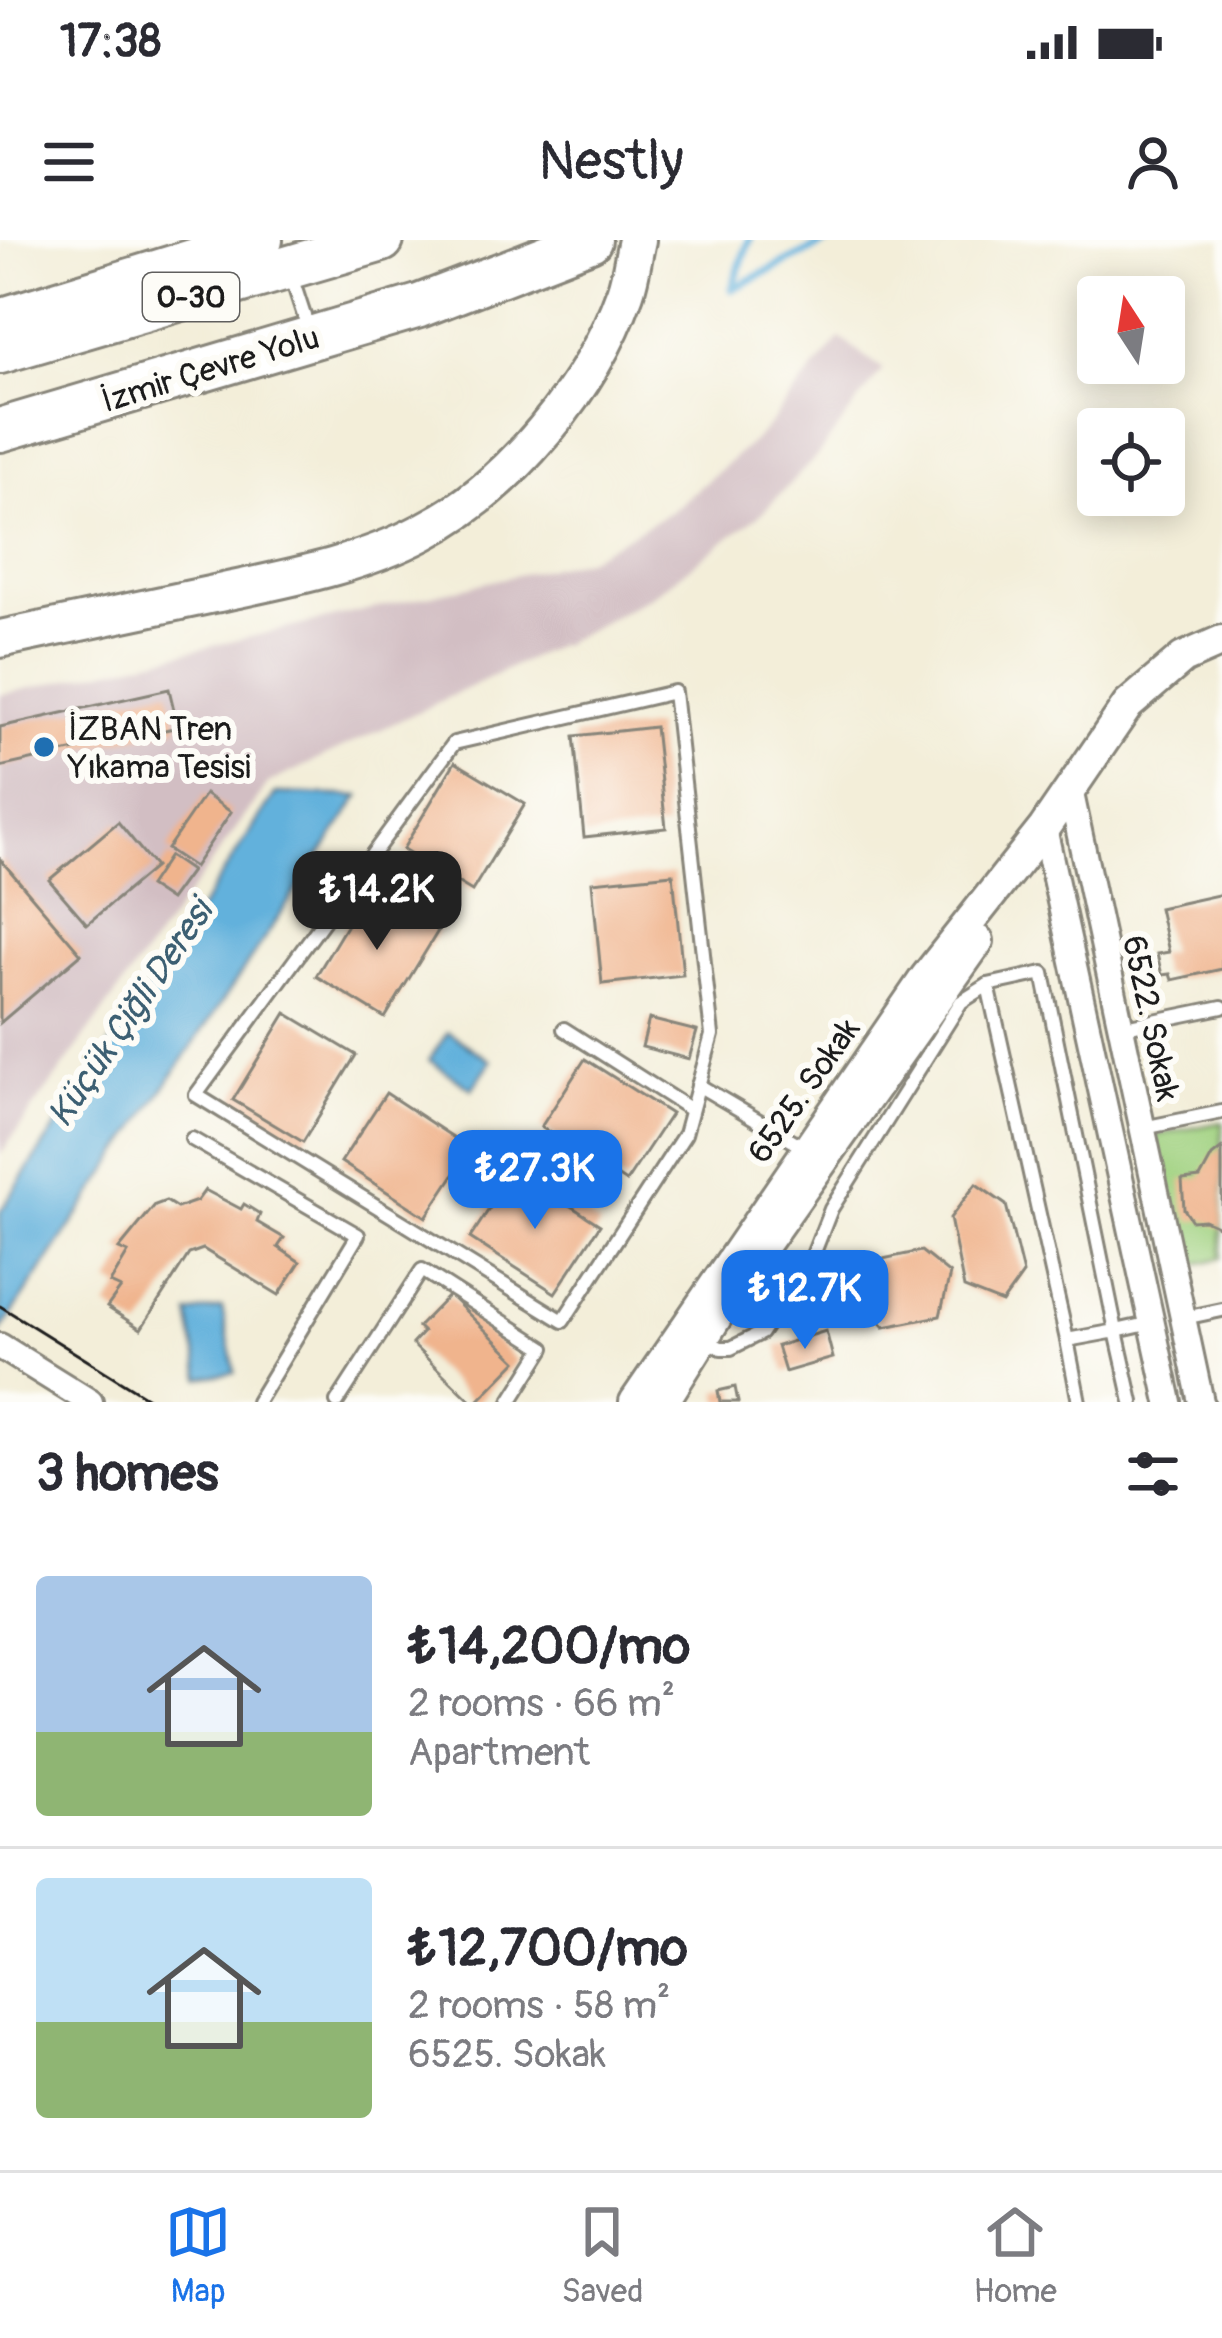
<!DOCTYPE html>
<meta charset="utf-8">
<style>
:root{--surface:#fff;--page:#f7f7f7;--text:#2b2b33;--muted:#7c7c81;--line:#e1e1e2;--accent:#1a73e8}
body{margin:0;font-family:Pangolin,sans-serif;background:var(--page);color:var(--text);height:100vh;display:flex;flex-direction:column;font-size:45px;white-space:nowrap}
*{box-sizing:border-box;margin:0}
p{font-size:39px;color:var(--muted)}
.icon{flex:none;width:66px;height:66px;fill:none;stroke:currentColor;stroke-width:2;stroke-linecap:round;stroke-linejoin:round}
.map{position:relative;height:1162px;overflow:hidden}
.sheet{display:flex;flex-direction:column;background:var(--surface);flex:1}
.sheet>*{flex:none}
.needle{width:78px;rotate:348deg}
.buttons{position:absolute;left:1077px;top:36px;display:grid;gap:24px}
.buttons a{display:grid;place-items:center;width:108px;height:108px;border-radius:12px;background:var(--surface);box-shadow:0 6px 30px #0003;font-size:60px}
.price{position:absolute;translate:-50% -102px;padding:0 27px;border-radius:24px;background:var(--accent);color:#fff;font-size:39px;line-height:78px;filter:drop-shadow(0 3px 6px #0008)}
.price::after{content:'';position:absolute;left:50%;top:72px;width:36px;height:27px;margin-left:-18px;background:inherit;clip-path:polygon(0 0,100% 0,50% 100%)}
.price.on{background:#222;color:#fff}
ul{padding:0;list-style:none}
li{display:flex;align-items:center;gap:36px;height:300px;padding:0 36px}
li+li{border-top:3px solid var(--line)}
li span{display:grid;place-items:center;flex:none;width:336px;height:240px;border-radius:12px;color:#555}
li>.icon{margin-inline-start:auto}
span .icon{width:144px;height:144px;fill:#fffc;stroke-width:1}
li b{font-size:51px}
h2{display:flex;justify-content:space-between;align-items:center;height:144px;padding:0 36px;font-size:51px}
.status{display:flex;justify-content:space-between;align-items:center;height:84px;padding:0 60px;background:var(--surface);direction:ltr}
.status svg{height:33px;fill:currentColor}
header{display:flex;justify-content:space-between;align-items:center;height:156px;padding:0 36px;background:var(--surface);font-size:54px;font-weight:600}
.tabs{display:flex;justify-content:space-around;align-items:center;height:168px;border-top:3px solid var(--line);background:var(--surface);font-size:33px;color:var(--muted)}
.tabs a{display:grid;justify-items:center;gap:6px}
.tabs .on{color:var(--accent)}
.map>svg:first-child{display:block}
</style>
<div class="status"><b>17:38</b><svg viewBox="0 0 49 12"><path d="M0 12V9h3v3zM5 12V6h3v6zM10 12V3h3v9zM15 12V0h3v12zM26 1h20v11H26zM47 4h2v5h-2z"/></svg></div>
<header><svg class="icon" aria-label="menu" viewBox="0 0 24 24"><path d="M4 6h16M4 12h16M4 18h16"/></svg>Nestly<svg class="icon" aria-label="person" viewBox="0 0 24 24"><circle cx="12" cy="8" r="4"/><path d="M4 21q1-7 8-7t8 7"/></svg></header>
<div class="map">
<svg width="1222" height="1162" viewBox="0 0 1222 1162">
<rect width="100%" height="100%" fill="#fdfcf7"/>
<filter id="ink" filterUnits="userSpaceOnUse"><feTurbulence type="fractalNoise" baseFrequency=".00833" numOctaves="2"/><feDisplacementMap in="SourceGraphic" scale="24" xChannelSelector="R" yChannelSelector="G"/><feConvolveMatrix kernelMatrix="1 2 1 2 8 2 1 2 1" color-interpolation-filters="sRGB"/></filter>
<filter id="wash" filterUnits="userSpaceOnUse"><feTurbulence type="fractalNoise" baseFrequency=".004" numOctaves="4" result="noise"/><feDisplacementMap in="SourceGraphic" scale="48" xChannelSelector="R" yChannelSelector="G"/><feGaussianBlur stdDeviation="2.7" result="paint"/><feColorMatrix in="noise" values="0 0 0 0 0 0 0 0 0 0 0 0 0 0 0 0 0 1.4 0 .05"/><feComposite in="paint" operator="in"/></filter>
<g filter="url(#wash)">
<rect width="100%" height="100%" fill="#f3eed9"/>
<path fill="#d2bec3" d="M 840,98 L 883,129 L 817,216 L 761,274 L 651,356 L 583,393 L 269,543 L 0,915 L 0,455 L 586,319 L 672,271 L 760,195 Z"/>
<path fill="#a1d281" stroke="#5e774e" stroke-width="3" d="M 1222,882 L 1222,1018 L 1180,1028 L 1152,896 Z"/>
<g fill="#62b1dc" stroke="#3f667c" stroke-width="3">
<path d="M 276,553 L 360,556 L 0,1092 L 0,972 Z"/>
<path d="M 448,792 L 491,821 L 472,849 L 429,820 Z"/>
<path d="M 222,1068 L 235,1132 L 201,1138 L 189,1074 Z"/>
</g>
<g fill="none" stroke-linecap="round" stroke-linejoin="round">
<g stroke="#62b1dc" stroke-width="8">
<path d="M 732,49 L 831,0"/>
<path d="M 732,49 L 749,0"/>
</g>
</g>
<g id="blocks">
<g fill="#f0b48d">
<path d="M 169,449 L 178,487 L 0,527 L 0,487 Z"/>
<path d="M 655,487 L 666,588 L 584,597 L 574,496 Z"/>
<path d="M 455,522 L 525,564 L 472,651 L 403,609 Z"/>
<path d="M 205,554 L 231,572 L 194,627 L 167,609 Z"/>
<path d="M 118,582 L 155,627 L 87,684 L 49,640 Z"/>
<path d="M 169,616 L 191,631 L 170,660 L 149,646 Z"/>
<path d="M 0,619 L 81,714 L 0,783 Z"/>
<path d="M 673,634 L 683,735 L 602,744 L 592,642 Z"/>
<path d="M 369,648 L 438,691 L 385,778 L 316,736 Z"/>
<path d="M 1222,654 L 1222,729 L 1172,740 L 1170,734 L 1162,735 L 1157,714 L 1169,712 L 1159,668 Z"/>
<path d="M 286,773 L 356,815 L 303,902 L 233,860 Z"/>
<path d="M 649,779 L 697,791 L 689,819 L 642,807 Z"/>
<path d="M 585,819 L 671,874 L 626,942 L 541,887 Z"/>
<path d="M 386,853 L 471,909 L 426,977 L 341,922 Z"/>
<path d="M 1222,908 L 1222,988 L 1204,980 L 1192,981 L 1184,969 L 1182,940 L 1200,938 L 1212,916 Z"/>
<path d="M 515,930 L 600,985 L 555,1053 L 470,998 Z"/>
<path d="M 976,944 L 1006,965 L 1023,1034 L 1002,1063 L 964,1048 L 950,978 Z"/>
<path d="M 205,950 L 241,969 L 244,964 L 260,974 L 257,982 L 284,998 L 278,1007 L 300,1022 L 279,1055 L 203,1009 L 189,1014 L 141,1089 L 107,1067 L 121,1048 L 110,1043 L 128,1013 L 119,1009 L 155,965 L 166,961 L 177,968 L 197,961 Z"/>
<path d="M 921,1011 L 950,1034 L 940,1076 L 884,1087 L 861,1061 L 873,1021 Z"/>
<path d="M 449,1055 L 517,1121 L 477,1162 L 472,1162 L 412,1104 L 423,1092 L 418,1087 Z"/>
<path d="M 826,1091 L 833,1118 L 785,1132 L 777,1106 Z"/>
<path d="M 735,1147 L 738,1162 L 720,1162 L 718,1151 Z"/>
</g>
</g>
</g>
<g filter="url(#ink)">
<use href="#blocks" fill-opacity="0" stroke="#88857a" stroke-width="3"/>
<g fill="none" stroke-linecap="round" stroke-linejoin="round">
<defs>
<g id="service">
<path d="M 291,36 L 309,91"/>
<path d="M 674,452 L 712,795 L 685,894 L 563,1081 L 196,855 L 454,503 Z"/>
<path d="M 1120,788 L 1222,767"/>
<path d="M 564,789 L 691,870"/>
<path d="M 698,845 L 805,908"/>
<path d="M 1143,888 L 1222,872"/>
<path d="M 192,899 L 358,995 L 257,1162"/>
<path d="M 759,1012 L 797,1039"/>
<path d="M 1184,1078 L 1222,1070"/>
<path d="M 703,1099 L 721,1108 L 731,1108 L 761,1093 L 813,1015 L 831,969 L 961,762 L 988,745"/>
<path d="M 1067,1100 L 1079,1162"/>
<path d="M 337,1162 L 422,1030 L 544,1108 L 510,1162"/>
<path d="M 1132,1162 L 1116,1091 L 1067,1100 L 988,745 L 1043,733 L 1116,1091 L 1152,1083"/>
</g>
<g id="minor">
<path d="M 1070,549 L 1201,1162"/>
<path d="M 1044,588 L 1169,1162"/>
<path d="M 0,1106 L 90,1162"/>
</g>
<g id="tertiary">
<path d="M 763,1005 L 978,701"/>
<path d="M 635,1162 L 926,737 L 1044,588 L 1128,465 L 1183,418 L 1222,401"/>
<path d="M 663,1162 L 727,1060"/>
</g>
<path id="primary" d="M 0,399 C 71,384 143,369 214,354 C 284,339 359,326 423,292 C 511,247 592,146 625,53 C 631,36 633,17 637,0"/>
<g id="motorway">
<path d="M 0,80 L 261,0"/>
<path d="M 0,112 L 382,0"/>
<path d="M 0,190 L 419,66 L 590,0"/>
</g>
</defs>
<use href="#service" stroke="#88857a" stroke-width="18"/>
<use href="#minor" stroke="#88857a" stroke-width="30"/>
<use href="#tertiary" stroke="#88857a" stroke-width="36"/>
<use href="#primary" stroke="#88857a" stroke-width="42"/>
<use href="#motorway" stroke="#88857a" stroke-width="48"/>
<use href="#service" stroke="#fff" stroke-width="12"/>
<use href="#minor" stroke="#fff" stroke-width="24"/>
<use href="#tertiary" stroke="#fff" stroke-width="30"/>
<use href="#primary" stroke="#fff" stroke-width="36"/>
<use href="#motorway" stroke="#fff" stroke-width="42"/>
<path stroke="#1c1c1c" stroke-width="3" d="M 0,1066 L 154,1162"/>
</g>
</g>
<circle fill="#1f6fb2" stroke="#fdfcf7" stroke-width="4.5" cx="44" cy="507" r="12"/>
<g text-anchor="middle" stroke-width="12" stroke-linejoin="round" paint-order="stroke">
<rect fill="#fdfcf7" stroke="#605f5e" stroke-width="3" x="143" y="33" width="96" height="48" rx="9"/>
<g font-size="30" font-weight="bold" fill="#1c1c1c">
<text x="191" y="67">O-30</text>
</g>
<g font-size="33" fill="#1c1c1c" stroke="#fdfcf7">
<text transform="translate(210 128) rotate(-17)" y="12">İzmir Çevre Yolu</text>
<text transform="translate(1152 778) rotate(78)" y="12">6522. Sokak</text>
<text transform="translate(803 850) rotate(-55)" y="12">6525. Sokak</text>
</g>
<g font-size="33" fill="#1c1c1c" stroke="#fdfcf7" text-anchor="start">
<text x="68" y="500">İZBAN Tren<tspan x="68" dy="38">Yıkama Tesisi</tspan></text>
</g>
<g font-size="36" font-style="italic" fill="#3c5f72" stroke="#fdfcf7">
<text transform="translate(129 773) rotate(-56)" y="13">Küçük Çiğli Deresi</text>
</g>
</g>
</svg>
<div class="buttons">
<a><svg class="needle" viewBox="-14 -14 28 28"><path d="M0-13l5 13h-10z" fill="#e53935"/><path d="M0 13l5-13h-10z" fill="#7c7c81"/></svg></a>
<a><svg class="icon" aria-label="locate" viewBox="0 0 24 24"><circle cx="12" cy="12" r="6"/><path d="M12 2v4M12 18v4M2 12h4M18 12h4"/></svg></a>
</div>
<b class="price on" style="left:377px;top:713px">₺14.2K</b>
<b class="price" style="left:535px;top:992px">₺27.3K</b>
<b class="price" style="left:805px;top:1112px">₺12.7K</b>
</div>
<section class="sheet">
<h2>3 homes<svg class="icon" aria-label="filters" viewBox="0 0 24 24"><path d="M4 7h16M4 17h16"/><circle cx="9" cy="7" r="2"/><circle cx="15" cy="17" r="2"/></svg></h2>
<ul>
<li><span style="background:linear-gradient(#a9c7e8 65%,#8fb573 0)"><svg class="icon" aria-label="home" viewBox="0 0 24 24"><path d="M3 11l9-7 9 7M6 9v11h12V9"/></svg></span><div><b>₺14,200/mo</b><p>2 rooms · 66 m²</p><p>Apartment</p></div></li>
<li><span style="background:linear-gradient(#bfe0f5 60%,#8fb573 0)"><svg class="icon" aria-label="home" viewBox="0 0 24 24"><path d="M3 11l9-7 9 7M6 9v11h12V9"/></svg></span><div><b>₺12,700/mo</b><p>2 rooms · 58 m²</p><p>6525. Sokak</p></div></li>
</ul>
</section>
<nav class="tabs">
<a class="on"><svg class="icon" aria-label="map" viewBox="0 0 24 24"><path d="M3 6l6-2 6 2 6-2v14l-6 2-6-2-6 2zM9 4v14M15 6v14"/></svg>Map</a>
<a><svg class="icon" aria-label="saved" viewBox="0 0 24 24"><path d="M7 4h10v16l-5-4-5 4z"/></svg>Saved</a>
<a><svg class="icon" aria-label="home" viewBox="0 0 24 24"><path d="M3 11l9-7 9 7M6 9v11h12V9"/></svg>Home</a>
</nav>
